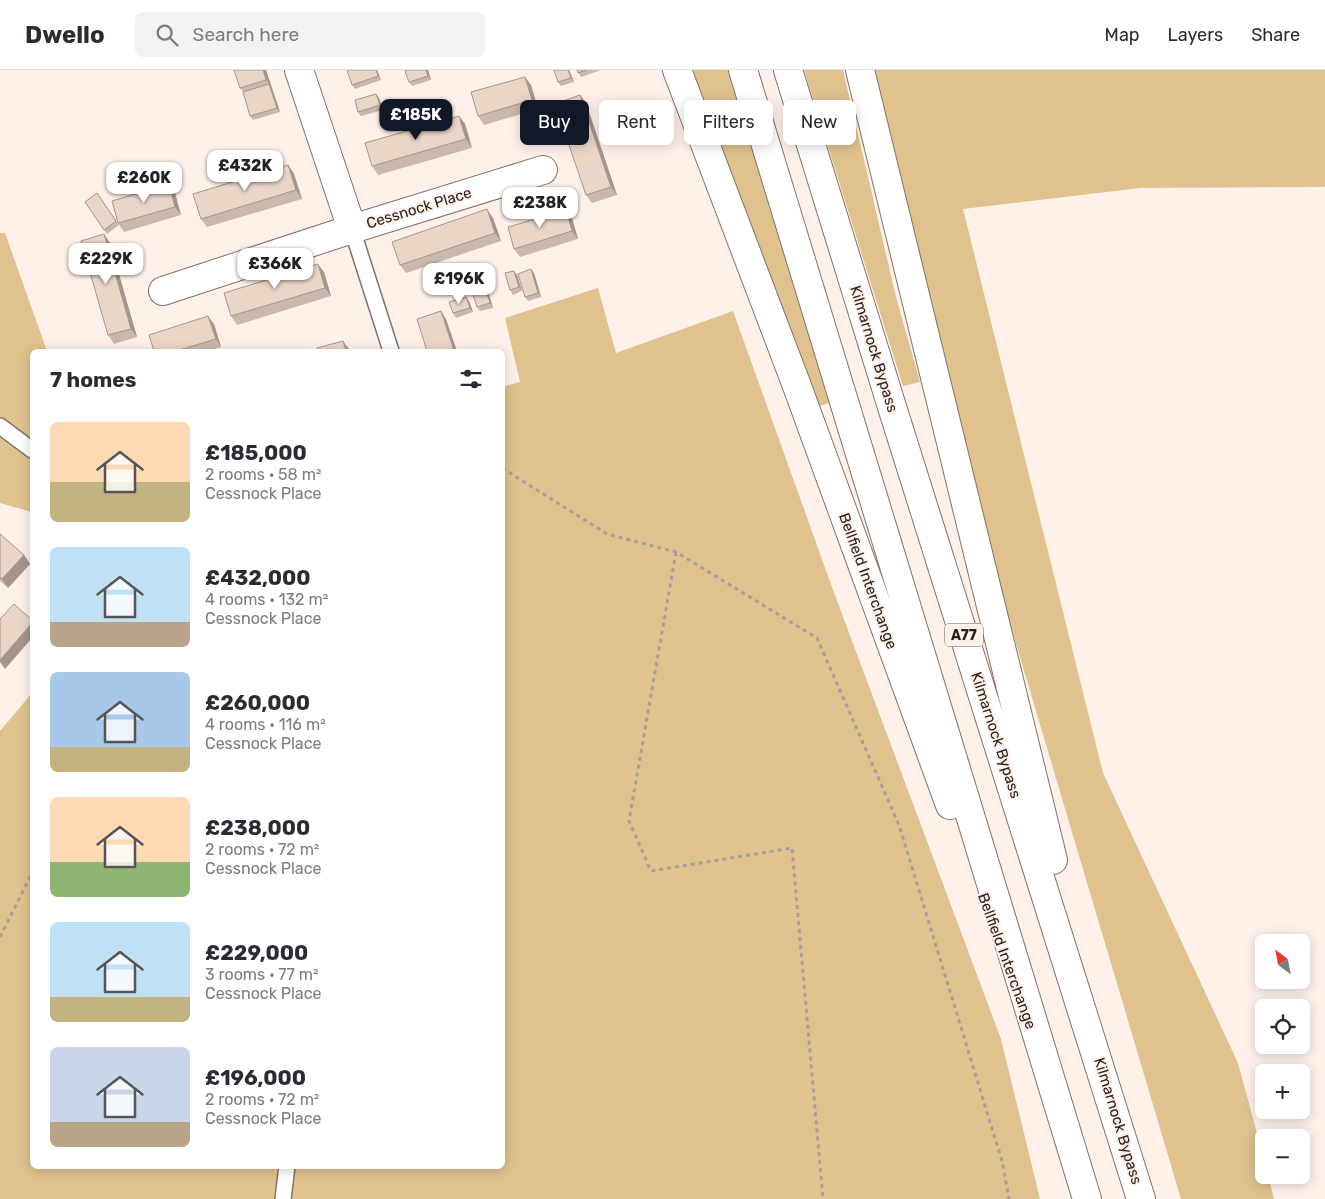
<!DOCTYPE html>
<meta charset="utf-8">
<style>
:root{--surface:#fff;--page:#f2f2f3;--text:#2b2b33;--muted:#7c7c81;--line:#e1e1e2;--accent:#111827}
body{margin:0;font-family:Rubik,sans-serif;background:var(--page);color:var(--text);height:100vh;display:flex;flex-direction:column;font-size:19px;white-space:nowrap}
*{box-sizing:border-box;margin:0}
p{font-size:16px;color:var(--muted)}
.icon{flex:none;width:28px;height:28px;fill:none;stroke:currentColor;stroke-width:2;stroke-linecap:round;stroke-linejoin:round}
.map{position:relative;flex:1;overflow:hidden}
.side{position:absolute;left:30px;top:279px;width:475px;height:820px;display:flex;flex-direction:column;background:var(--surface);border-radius:8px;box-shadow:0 2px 12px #0003}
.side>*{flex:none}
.hud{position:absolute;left:520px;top:30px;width:475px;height:45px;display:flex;gap:10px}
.needle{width:32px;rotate:328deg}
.tools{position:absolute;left:1255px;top:864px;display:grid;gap:10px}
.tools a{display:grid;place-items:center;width:55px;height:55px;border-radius:8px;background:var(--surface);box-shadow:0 2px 12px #0003;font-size:25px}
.price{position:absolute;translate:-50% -42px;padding:0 11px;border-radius:10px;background:#fff;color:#222;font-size:16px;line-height:32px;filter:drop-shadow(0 1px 2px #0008)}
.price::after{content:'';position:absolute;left:50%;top:30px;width:15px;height:11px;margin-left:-8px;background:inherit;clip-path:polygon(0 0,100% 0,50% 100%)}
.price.on{background:var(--accent);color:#fff}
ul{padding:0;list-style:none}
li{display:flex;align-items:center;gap:15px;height:125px;padding:0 20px}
li span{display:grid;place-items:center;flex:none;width:140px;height:100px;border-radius:8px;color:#555}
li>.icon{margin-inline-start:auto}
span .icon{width:60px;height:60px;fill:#fffc;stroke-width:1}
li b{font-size:21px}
h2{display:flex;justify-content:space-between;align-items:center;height:60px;padding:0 20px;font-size:21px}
.pill{padding:0 18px;border-radius:8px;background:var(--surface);box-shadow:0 2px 12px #0003;font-size:18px;line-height:45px}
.pill.on{background:var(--accent);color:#fff}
header{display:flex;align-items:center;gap:30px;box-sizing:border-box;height:70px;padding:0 25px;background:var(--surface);border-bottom:1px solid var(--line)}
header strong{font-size:24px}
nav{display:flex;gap:28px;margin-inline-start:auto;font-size:18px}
.search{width:350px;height:45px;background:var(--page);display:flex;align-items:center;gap:12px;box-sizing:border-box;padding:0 18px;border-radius:8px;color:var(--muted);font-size:19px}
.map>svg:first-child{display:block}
</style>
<header>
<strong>Dwello</strong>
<div class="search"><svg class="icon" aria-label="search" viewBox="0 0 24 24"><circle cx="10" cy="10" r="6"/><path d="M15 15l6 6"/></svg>Search here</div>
<nav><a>Map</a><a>Layers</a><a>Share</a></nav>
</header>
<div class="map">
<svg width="1325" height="1129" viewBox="0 0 1325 1129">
<rect width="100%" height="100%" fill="#fff0ea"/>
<g fill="#dfc28e">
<path d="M 692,0 L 728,0 L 831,332 L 818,337 Z"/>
<path d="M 804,0 L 843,0 L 896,227 L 920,312 L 903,316 Z"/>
<path d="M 870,0 L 1325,0 L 1325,117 L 1140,118 L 963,139 L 1103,703 L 1238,993 L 1264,1089 L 1264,1105 L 1268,1105 L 1274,1129 L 1181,1129 L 957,375 Z"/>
<path d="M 0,163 L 5,163 L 47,281 L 32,281 L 32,442 L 0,433 Z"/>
<path d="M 598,218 L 616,283 L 733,241 L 833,520 L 1001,969 L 1040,1129 L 0,1129 L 0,661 L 32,623 L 32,1096 L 502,1096 L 502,317 L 520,312 L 505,248 Z"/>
</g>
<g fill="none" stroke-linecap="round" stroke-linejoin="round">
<defs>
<g id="service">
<path d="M 352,159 L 391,281"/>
<path d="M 0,356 L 32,380"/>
<path d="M 283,1129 L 287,1096"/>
</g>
<g id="minor">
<path d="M 299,0 L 352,159"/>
<path d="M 163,221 L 352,159 L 543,100"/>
</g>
<g id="trunk">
<path d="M 677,0 L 797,316 L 950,735"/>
<path d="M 743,0 L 1087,1129"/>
<path d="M 788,0 L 892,337 L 1141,1129"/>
<path d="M 860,0 L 1053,790"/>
</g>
</defs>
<use href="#service" stroke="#867068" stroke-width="18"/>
<use href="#minor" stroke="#867068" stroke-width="30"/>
<use href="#trunk" stroke="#867068" stroke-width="30"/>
<g stroke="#aa9d98" stroke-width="3" stroke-dasharray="4 4" stroke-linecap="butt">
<path d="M 502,398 L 607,464 L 676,482 L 817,568 L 899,755 L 1002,1091 L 1009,1129"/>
<path d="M 676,482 L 629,751 L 651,801 L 792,778 L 823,1129"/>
<path d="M 0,867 L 32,803"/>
</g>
<use href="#service" stroke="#fff" stroke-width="15"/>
<use href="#minor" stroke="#fff" stroke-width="28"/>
<use href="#trunk" stroke="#fff" stroke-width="28"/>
</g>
<g fill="#c9b8ab">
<path d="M 266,0 L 280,42 L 253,50 L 250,46 L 243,22 L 240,18 Z"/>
<path d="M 377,0 L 381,10 L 355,19 L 352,15 Z"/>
<path d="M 407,0 L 428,0 L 431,10 L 412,16 L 409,12 Z"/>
<path d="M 554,0 L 569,0 L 574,12 L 561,16 L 558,12 Z"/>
<path d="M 577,0 L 601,0 L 581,7 Z"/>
<path d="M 531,15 L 538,39 L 484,55 L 478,46 Z"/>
<path d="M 580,25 L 586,33 L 617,125 L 592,133 L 586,125 Z"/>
<path d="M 379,28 L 383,40 L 361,46 L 358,42 Z"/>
<path d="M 459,46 L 465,54 L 472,78 L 378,105 L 372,96 Z"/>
<path d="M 288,95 L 294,104 L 302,129 L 207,157 L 201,149 Z"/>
<path d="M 169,114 L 175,123 L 181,145 L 124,162 L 118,153 Z"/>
<path d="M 97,123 L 119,155 L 107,164 L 85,132 Z"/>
<path d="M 493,148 L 501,171 L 406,203 L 400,195 Z"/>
<path d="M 572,148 L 578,169 L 520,187 L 514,179 Z"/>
<path d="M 110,173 L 137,267 L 114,274 L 108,265 Z"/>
<path d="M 324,202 L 331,226 L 237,255 L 231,246 Z"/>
<path d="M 534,203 L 541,227 L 528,231 L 525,227 Z"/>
<path d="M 517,205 L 522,221 L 513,225 L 510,220 Z"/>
<path d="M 483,211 L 486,215 L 493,238 L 480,241 L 477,237 Z"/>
<path d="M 469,231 L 473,242 L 456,248 L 453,243 Z"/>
<path d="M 214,254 L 221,277 L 209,281 L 154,281 Z"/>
<path d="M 0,464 L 24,485 L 30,494 L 8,518 L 0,511 Z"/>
</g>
<g fill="#a4968b">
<path d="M 263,0 L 266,0 L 280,42 L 277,38 L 269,14 L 266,10 Z"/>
<path d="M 376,0 L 377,0 L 381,10 L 378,6 Z"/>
<path d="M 426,0 L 428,0 L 431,10 L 428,6 Z"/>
<path d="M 568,0 L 569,0 L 574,12 L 571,8 Z"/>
<path d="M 525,7 L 531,15 L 538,39 L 532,30 Z"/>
<path d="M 376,24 L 379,28 L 383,40 L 380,35 Z"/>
<path d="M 580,25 L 586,33 L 617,125 L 611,117 Z"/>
<path d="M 459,46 L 465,54 L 472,78 L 466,69 Z"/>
<path d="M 288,95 L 294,104 L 302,129 L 296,120 Z"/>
<path d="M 169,114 L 175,123 L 181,145 L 175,137 Z"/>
<path d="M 487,139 L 493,148 L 501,171 L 495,163 Z"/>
<path d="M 566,140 L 572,148 L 578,169 L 572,161 Z"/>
<path d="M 104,164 L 110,173 L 137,267 L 131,259 Z"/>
<path d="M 318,194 L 324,202 L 331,226 L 325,218 Z"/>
<path d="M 531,199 L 534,203 L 541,227 L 538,223 Z"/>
<path d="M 514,201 L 517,205 L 522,221 L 519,217 Z"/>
<path d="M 483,211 L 486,215 L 493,238 L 490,233 Z"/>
<path d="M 466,227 L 469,231 L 473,242 L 470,238 Z"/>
<path d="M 441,241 L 446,249 L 457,281 L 454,281 Z"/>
<path d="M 208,246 L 214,254 L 221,277 L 216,269 Z"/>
<path d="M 343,271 L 349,279 L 349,281 L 346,281 Z"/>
<path d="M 24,485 L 30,494 L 8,518 L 2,509 Z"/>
<path d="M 32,553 L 32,568 L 5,599 L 0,592 L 0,590 Z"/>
</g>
<g fill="#ead6c7" stroke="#a4968b">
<path d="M 234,0 L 263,0 L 266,10 L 240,18 Z"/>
<path d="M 347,0 L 376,0 L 378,6 L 352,15 Z"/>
<path d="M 407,0 L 426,0 L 428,6 L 409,12 L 405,1 Z"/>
<path d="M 554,0 L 568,0 L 571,8 L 558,12 Z"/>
<path d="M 577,0 L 587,0 L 578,3 Z"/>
<path d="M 525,7 L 532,30 L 478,46 L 471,22 Z"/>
<path d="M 269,14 L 277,38 L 250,46 L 243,22 Z"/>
<path d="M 376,24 L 380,35 L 358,42 L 355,30 Z"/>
<path d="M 580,25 L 611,117 L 586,125 L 555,34 Z"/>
<path d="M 459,46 L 466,69 L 372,96 L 365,73 Z"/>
<path d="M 288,95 L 296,120 L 201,149 L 193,124 Z"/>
<path d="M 169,114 L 175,137 L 118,153 L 112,131 Z"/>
<path d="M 97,123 L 116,151 L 104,160 L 85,132 Z"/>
<path d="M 487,139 L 495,163 L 400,195 L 392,172 Z"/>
<path d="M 566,140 L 572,161 L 514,179 L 508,157 Z"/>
<path d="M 104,164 L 131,259 L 108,265 L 81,171 Z"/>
<path d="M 318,194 L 325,218 L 231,246 L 224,223 Z"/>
<path d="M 531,199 L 538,223 L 525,227 L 518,204 Z"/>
<path d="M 514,201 L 519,217 L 510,220 L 505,203 Z"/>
<path d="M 483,211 L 490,233 L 477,237 L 470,215 Z"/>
<path d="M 466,227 L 470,238 L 453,243 L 449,232 Z"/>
<path d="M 441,241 L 454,281 L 427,281 L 417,249 Z"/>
<path d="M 208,246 L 216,269 L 176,281 L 154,281 L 149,265 Z"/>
<path d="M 343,271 L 346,281 L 318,281 L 317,278 Z"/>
<path d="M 0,464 L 24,485 L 2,509 L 0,507 Z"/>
<path d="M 14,534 L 32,550 L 32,553 L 0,590 L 0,549 Z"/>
</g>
<g text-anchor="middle" stroke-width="4" stroke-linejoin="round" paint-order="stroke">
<rect fill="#fff0ea" stroke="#6b605c" stroke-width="1" x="945" y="553.5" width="38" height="23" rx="4"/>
<g font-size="14" font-weight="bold" fill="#2b221f">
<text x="964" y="570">A77</text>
</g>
<g font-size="15" fill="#2b221f" stroke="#fff0ea">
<text transform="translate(419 138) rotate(-17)" y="5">Cessnock Place</text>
<text transform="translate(874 279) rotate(73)" y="5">Kilmarnock Bypass</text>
<text transform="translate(868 511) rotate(70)" y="5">Bellfield Interchange</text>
<text transform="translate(996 665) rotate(72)" y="5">Kilmarnock Bypass</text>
<text transform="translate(1007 891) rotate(70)" y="5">Bellfield Interchange</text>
<text transform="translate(1118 1051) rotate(73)" y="5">Kilmarnock Bypass</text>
</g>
</g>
</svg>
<div class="tools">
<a><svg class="needle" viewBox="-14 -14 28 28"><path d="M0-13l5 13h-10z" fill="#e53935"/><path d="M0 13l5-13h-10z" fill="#7c7c81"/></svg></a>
<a><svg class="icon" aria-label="locate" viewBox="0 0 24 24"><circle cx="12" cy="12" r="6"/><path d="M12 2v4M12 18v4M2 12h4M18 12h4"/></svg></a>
<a>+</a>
<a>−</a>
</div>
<b class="price on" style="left:416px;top:71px">£185K</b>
<b class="price" style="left:245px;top:122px">£432K</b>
<b class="price" style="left:144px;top:134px">£260K</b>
<b class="price" style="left:540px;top:159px">£238K</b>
<b class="price" style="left:106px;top:215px">£229K</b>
<b class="price" style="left:275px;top:220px">£366K</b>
<b class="price" style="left:459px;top:235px">£196K</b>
<div class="hud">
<a class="pill on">Buy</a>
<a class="pill">Rent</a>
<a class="pill">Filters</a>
<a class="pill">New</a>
</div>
<section class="side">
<h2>7 homes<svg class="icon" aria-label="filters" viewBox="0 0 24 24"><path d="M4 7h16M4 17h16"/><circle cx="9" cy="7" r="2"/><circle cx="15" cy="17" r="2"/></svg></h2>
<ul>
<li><span style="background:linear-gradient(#ffd9b3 60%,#c2b280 0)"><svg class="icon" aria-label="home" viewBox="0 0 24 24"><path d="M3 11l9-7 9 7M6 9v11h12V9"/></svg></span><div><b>£185,000</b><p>2 rooms · 58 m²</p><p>Cessnock Place</p></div></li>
<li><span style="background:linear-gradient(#bfe0f5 75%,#b9a48a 0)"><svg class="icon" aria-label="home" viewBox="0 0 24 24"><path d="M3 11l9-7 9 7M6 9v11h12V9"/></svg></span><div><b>£432,000</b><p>4 rooms · 132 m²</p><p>Cessnock Place</p></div></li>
<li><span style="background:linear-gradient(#a9c7e8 75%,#c2b280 0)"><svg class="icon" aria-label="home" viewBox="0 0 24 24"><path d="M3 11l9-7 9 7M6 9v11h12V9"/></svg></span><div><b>£260,000</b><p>4 rooms · 116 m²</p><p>Cessnock Place</p></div></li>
<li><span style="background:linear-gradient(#ffd9b3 65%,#8fb573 0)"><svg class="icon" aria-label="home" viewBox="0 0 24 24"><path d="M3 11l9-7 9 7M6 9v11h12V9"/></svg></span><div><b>£238,000</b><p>2 rooms · 72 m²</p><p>Cessnock Place</p></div></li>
<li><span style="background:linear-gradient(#bfe0f5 75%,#c2b280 0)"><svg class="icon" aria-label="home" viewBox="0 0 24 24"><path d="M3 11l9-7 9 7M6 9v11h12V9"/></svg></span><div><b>£229,000</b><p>3 rooms · 77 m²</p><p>Cessnock Place</p></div></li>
<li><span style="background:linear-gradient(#c9d6e8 75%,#b9a48a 0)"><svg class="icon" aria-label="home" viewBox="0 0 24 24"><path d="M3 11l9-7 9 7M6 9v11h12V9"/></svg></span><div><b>£196,000</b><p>2 rooms · 72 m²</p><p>Cessnock Place</p></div></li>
</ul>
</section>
</div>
